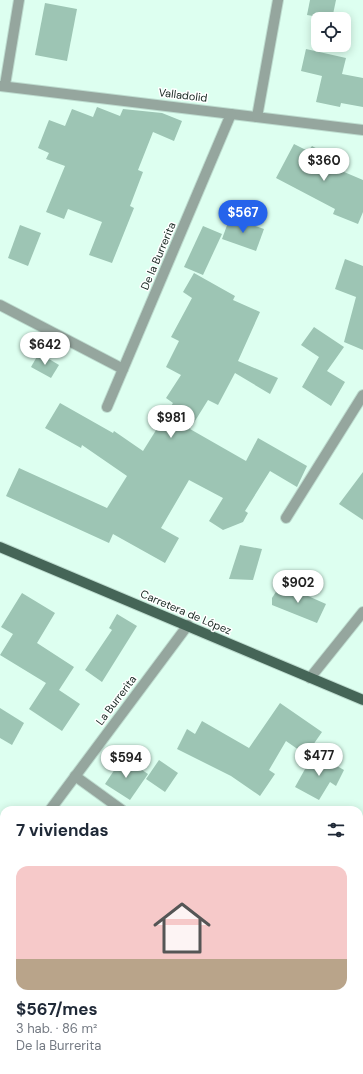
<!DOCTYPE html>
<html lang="es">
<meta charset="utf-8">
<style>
:root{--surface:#fff;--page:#f6f6f7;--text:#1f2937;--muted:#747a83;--accent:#2563eb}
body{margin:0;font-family:"DM Sans",sans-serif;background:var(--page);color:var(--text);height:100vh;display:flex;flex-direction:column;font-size:15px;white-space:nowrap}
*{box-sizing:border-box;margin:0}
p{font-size:13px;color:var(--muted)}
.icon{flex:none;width:22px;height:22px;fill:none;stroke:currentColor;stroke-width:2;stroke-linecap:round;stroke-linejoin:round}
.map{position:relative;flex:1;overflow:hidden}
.drawer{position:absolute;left:0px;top:806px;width:363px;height:268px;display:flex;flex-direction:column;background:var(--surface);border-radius:12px 12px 0 0;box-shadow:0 2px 10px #0003}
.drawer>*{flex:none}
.controls{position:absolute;left:311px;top:12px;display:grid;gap:8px}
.controls a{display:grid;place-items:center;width:40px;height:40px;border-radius:8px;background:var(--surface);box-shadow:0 2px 10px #0003;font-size:20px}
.price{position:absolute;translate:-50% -34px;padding:0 9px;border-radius:14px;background:#fff;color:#222;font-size:13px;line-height:26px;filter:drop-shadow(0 1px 2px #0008)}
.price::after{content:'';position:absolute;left:50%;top:24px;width:12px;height:9px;margin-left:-6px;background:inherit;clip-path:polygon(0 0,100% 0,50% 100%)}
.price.active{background:var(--accent);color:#fff}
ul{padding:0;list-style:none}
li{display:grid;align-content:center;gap:8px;height:212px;padding:0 16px}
li span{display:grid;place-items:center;height:124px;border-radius:12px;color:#555}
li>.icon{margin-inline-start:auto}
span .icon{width:72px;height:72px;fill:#fffc;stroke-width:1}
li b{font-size:17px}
h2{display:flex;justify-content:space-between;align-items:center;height:48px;padding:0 16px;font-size:17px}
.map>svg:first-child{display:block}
</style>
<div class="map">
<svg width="363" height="1074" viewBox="0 0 363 1074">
<rect width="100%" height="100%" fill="#ddfff0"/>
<g fill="#9dc5b4">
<path d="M 310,0 L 336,0 L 332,19 L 307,15 Z"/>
<path d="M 45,3 L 77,9 L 67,61 L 35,55 Z"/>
<path d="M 306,49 L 346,58 L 342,74 L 363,78 L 363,107 L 341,103 L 340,107 L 316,102 L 322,76 L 301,71 Z"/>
<path d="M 97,107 L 120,116 L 123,109 L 162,113 L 182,121 L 174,141 L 153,132 L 138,170 L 143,172 L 130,206 L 134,208 L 112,263 L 89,255 L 102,222 L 68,209 L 64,219 L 46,212 L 65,166 L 46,159 L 49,153 L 38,148 L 49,120 L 65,126 L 72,109 L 93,117 Z"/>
<path d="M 294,144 L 308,151 L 312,146 L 341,162 L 337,169 L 363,180 L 363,212 L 358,224 L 333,214 L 335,209 L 276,178 Z"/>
<path d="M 230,217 L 264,229 L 256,251 L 222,239 Z"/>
<path d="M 20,225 L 41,233 L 28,266 L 8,258 Z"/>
<path d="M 203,226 L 222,234 L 203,275 L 184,267 Z"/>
<path d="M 345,259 L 363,266 L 363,350 L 344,342 L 356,297 L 335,289 Z"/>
<path d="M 194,273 L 235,296 L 233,300 L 260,312 L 238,361 L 278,378 L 270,394 L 235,373 L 218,405 L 208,400 L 190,429 L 246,461 L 258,438 L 307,466 L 297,487 L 270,471 L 245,511 L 248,513 L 243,522 L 223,530 L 209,521 L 223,498 L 189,480 L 161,528 L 179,538 L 165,563 L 113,534 L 109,543 L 6,496 L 19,468 L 107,508 L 127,476 L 82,445 L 81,448 L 45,428 L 60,403 L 113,433 L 114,431 L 143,451 L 173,403 L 166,398 L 181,375 L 166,367 L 179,341 L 171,337 L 192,298 L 183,292 Z"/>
<path d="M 314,327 L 344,347 L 327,371 L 345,382 L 331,406 L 302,387 L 319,357 L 301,345 Z"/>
<path d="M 39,353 L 59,365 L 51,378 L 31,367 Z"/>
<path d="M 363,472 L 363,520 L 339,504 Z"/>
<path d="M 240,545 L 262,549 L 253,580 L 229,579 Z"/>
<path d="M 281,584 L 326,604 L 317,623 L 272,605 L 272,598 Z"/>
<path d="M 22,593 L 55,613 L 37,643 L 74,667 L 59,690 L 80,704 L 62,731 L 29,709 L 46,683 L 0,655 L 13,634 L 1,627 Z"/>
<path d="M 117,614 L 137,626 L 102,682 L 85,670 L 112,630 L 109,628 Z"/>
<path d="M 280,703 L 322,732 L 306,755 L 286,741 L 269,770 L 275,774 L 260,796 L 231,776 L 177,749 L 187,729 L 195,734 L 202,721 L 249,748 Z"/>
<path d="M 0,708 L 24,723 L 12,745 L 0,738 Z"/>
<path d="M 314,753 L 344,770 L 336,786 L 330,782 L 319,800 L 295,787 Z"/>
<path d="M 123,757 L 148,774 L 130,800 L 105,784 Z"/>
<path d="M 159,760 L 178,773 L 165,792 L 146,779 Z"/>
</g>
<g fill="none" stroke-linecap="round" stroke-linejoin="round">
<defs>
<g id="minor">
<path d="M 5,85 L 19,0"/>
<path d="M 0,86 L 363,130"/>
<path d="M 257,117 L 278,0"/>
<path d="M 0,305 L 123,369"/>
<path d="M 107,407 L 231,114"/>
<path d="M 286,518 L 363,395"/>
<path d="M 310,678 L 363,612"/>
<path d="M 75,776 L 122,810"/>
<path d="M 50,810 L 188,625"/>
<path d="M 0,878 L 4,873"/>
<path d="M 359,968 L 363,962"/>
<path d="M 359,984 L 363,987"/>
<path d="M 282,1074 L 285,1070"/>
</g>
<path id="major" d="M 0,547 L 363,700"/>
</defs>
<use href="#minor" stroke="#bddccf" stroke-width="12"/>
<use href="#major" stroke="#bddccf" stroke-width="12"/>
<use href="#minor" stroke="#95a69e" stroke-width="10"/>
<use href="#major" stroke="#456557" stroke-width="10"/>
</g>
<g text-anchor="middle" stroke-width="3" stroke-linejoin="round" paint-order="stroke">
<g font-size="11" fill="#172720" stroke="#fff">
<text transform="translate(183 95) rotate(7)" y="4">Valladolid</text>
<text transform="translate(158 256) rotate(-67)" y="4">De la Burrerita</text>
<text transform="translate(186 612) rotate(23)" y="4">Carretera de López</text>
<text transform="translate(116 700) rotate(-53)" y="4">La Burrerita</text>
</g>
</g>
</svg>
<div class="controls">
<a><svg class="icon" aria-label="locate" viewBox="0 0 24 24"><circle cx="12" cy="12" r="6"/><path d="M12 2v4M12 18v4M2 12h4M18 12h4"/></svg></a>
</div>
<b class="price" style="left:324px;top:182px">$360</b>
<b class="price active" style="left:243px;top:234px">$567</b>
<b class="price" style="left:45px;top:366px">$642</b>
<b class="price" style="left:171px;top:439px">$981</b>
<b class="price" style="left:298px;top:604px">$902</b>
<b class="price" style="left:319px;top:777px">$477</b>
<b class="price" style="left:126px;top:779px">$594</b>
<section class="drawer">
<h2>7 viviendas<svg class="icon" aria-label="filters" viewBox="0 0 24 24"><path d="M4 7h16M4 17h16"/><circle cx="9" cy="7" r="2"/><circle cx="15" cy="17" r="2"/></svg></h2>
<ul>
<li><span style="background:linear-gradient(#f6c9c9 75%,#b9a48a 0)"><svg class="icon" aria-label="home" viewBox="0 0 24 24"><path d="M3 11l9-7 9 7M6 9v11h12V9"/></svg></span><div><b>$567/mes</b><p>3 hab. · 86 m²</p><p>De la Burrerita</p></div></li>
</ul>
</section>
</div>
